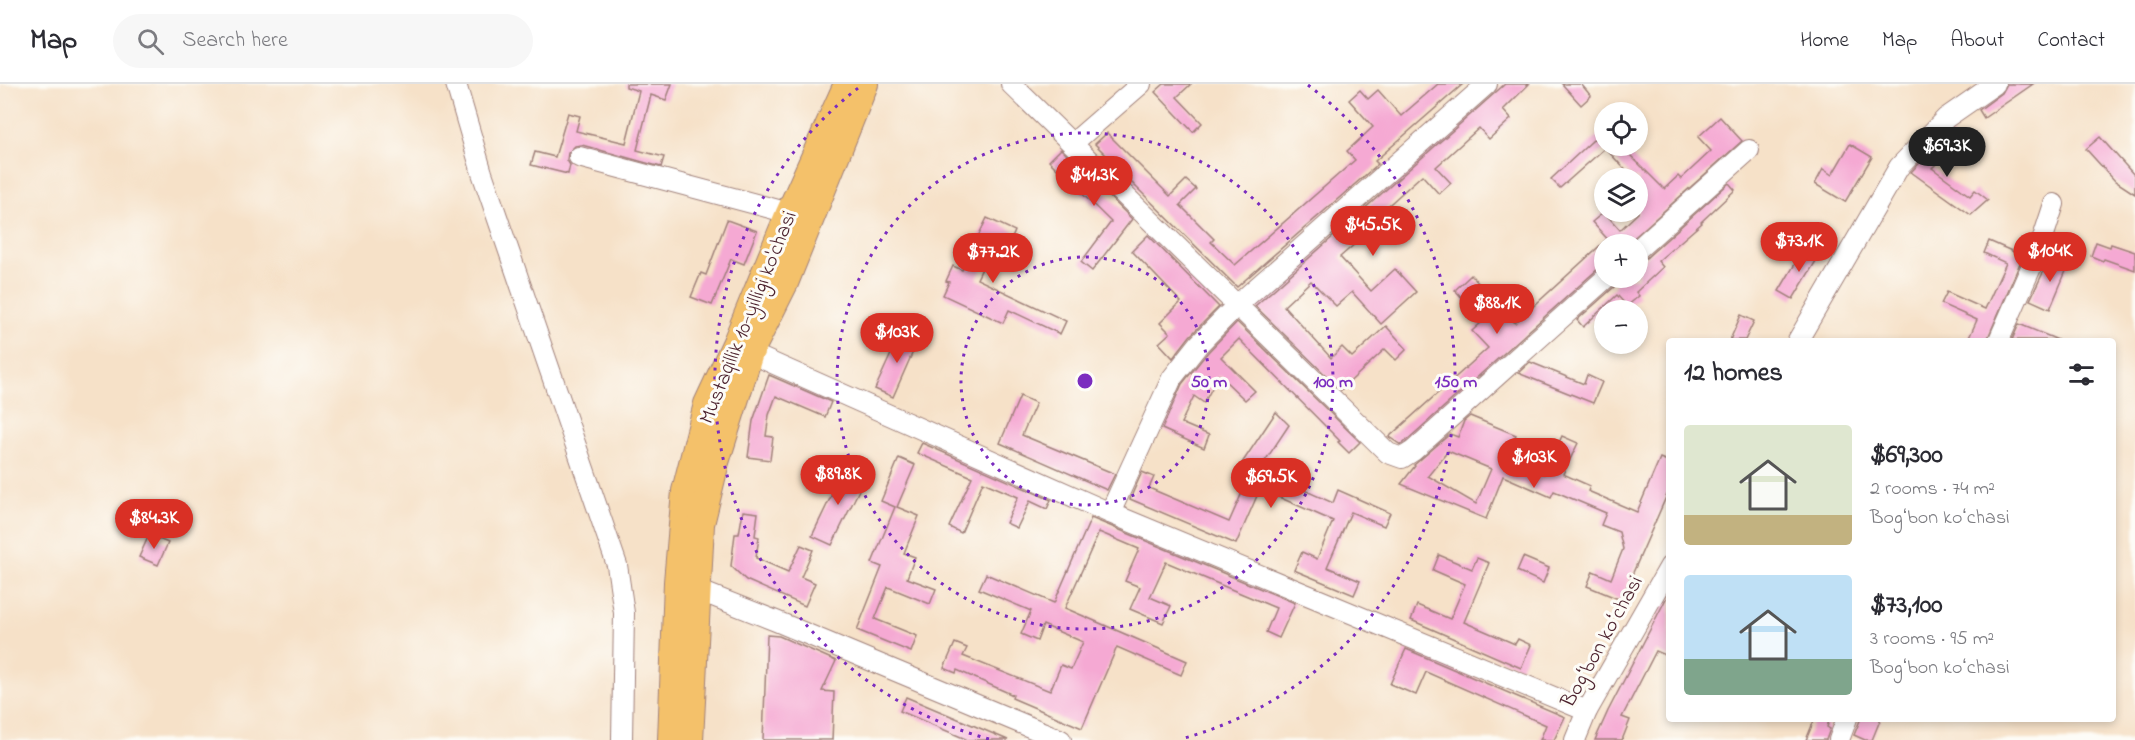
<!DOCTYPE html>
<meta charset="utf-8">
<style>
:root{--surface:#fff;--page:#f7f7f7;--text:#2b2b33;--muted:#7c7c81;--line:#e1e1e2;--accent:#d93025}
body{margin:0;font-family:"Indie Flower",sans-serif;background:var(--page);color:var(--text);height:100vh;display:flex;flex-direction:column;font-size:22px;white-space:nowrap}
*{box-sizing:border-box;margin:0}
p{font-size:20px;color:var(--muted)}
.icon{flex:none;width:33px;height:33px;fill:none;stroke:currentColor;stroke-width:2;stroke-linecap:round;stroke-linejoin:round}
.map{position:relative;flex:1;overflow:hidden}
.details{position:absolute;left:1666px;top:254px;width:450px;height:384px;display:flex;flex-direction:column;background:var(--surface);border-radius:6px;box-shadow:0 3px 9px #0003}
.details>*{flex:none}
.controls{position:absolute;left:1594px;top:18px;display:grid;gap:12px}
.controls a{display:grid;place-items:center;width:54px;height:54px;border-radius:50%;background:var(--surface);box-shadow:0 3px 9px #0003;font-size:30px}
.price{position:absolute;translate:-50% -51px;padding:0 14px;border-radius:21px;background:var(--accent);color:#fff;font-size:20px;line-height:39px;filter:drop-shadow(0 2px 3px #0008)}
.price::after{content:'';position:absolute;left:50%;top:36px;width:18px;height:14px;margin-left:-9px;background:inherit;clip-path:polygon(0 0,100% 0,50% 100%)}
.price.current{background:#222;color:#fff}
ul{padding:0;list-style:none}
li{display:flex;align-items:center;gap:18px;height:150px;padding:0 18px}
li span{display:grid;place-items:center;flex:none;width:168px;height:120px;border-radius:6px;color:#555}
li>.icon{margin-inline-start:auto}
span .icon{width:72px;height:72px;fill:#fffc;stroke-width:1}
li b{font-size:26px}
h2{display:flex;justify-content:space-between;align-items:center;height:72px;padding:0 18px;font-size:26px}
header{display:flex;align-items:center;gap:36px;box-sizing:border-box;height:84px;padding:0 30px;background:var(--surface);border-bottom:2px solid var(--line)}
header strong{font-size:28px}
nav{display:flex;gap:33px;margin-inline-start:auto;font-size:21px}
.search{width:420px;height:54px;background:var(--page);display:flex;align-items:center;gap:15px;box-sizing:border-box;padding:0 21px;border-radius:33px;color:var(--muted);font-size:22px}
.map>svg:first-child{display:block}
</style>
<header>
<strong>Map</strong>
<div class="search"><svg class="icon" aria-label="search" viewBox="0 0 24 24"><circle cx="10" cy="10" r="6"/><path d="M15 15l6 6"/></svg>Search here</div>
<nav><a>Home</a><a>Map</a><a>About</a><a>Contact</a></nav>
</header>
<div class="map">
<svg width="2135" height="656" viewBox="0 0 2135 656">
<rect width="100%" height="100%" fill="#fdfcf7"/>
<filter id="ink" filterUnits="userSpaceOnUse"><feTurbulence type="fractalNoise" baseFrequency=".0167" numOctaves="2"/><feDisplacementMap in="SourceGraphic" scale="12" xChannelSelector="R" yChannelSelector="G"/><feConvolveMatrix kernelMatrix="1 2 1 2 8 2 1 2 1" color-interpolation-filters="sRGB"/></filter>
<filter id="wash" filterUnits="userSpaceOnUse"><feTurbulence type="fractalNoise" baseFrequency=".008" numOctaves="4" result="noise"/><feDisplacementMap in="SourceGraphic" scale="24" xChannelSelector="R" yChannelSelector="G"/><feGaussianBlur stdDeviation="1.35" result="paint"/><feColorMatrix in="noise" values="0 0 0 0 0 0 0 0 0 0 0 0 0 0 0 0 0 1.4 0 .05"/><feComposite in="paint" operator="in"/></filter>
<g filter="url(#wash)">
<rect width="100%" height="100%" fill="#f6e1c8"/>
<g id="blocks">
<g fill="#f5a9d3" fill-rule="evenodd">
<path d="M 626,0 L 672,0 L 666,16 L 651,11 L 637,66 L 664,73 L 661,83 L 582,61 L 575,62 L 568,69 L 567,76 L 570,81 L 568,90 L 531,81 L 535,68 L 555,73 L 568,29 L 580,32 L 576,47 L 626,59 L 639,7 L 626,3 Z"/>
<path d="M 1164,0 L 1191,0 L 1177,13 L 1202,39 L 1193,48 L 1155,8 Z"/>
<path d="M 1438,0 L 1463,0 L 1375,77 L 1378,80 L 1237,203 L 1130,97 L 1131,96 L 1095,60 L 1107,49 L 1170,112 L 1186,96 L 1196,105 L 1180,121 L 1214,155 L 1211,158 L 1235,181 L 1355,76 L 1347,67 L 1373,43 L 1349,16 L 1360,6 L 1368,15 L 1378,6 L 1401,32 Z"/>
<path d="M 1505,0 L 1529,0 L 1503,26 L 1511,35 L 1489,55 L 1479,44 L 1436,83 L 1451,99 L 1439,110 L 1422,91 L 1360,147 L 1364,152 L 1340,173 L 1371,207 L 1395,185 L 1416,208 L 1381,240 L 1352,208 L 1336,222 L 1311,197 L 1284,222 L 1331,274 L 1342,263 L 1352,273 L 1386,242 L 1407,265 L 1396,276 L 1385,265 L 1341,306 L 1255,222 Z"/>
<path d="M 1562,0 L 1581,0 L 1591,12 L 1581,21 Z"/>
<path d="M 2007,0 L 2033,0 L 1984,34 L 1979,26 L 2002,9 Z"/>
<path d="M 1720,33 L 1742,57 L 1627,160 L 1612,160 L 1592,138 L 1604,128 L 1620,146 L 1638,129 L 1638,94 L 1633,94 L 1605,64 L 1560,104 L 1551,95 L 1605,45 L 1605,62 L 1621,62 L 1664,105 L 1678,92 L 1681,95 L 1711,67 L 1698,53 Z"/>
<path d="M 1949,49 L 1959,59 L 1932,84 L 1970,112 L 1975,106 L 1988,116 L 1971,131 L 1911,88 Z"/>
<path d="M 2100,53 L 2135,92 L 2135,110 L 2115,97 L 2086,65 Z"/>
<path d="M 1850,60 L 1872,73 L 1845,118 L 1815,100 L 1823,85 L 1832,91 Z"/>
<path d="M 1061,65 L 1132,135 L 1092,187 L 1081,178 L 1111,138 L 1049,77 Z"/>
<path d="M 1729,99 L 1735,106 L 1701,138 L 1702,139 L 1658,177 L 1663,183 L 1636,208 L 1639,212 L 1627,222 L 1617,211 L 1583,243 L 1577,236 L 1614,203 L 1618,194 L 1638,194 L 1638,177 L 1646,174 Z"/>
<path d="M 987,134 L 1015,147 L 1009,161 L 996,155 L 977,195 L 1066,237 L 1060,250 L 1009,226 L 1003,239 L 943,211 L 949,198 L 946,197 L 953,182 L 962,186 Z"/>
<path d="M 727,136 L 757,147 L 744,180 L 731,175 L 712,221 L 691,213 L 701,189 L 706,191 Z"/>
<path d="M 1148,151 L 1219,223 L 1190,252 L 1173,274 L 1159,259 L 1170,249 L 1160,239 L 1181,218 L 1132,167 Z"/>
<path d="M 1605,157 L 1605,182 L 1598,185 L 1406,357 L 1401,361 L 1389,353 L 1488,264 L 1472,247 L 1483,237 L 1455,206 L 1471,191 L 1515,239 Z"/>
<path d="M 1989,157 L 2023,172 L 1987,256 L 1968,256 L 1977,236 L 1941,220 L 1947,208 L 1985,225 L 2006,179 L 1984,169 Z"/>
<path d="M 2096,158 L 2110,163 L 2111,160 L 2135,168 L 2135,186 L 2104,175 L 2103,177 L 2091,172 Z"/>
<path d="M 1805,163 L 1819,172 L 1793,215 L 1779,207 Z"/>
<path d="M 2051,172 L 2069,180 L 2050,225 L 2030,216 Z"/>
<path d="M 1741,231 L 1754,237 L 1745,256 L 1730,256 Z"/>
<path d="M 1237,238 L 1360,358 L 1349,369 L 1338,358 L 1340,357 L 1239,255 L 1221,273 L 1255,307 L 1245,316 L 1219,291 L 1204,319 L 1194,312 L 1181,339 L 1209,351 L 1204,364 L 1162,345 L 1182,300 L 1208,268 Z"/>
<path d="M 2019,240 L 2058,256 L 2012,256 Z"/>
<path d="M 902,246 L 919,254 L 893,313 L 875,305 Z"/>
<path d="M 1530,278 L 1584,300 L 1587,291 L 1602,298 L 1593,319 L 1518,289 Z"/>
<path d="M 769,291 L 831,318 L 825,333 L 776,312 L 769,331 L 766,352 L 773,353 L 770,376 L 748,373 L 753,337 Z"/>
<path d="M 1020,312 L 1036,319 L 1022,351 L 1115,390 L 1107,406 L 1000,359 Z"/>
<path d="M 1276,328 L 1289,341 L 1259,386 L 1333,419 L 1338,406 L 1390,429 L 1384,442 L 1351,428 L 1327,483 L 1360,497 L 1354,511 L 1294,486 L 1302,468 L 1317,475 L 1333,437 L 1290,418 L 1260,405 L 1236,460 L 1130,415 L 1142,388 L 1154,393 L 1149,404 L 1229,438 L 1253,384 L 1242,379 Z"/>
<path d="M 1470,332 L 1516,351 L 1506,374 L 1544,390 L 1562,352 L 1578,359 L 1563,390 L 1590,402 L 1588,407 L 1637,428 L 1660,374 L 1670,378 L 1670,404 L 1621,516 L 1587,502 L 1593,487 L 1611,495 L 1623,465 L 1619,448 L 1601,441 L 1606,429 L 1554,407 L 1551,413 L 1503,392 L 1486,435 L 1401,400 L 1415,382 L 1414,381 L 1450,350 L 1458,353 L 1464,337 ZM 1448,367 L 1491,385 L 1476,420 L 1428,392 Z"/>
<path d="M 922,359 L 1051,416 L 1047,425 L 1030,417 L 1017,444 L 1006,439 L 1018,413 L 983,398 L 961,449 L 949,443 L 972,393 L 917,369 Z"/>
<path d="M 899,374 L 915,381 L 897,423 L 919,432 L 904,469 L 915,473 L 907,494 L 936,505 L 930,520 L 888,503 L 875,535 L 917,552 L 911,568 L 857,546 L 882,483 L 872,479 L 895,423 L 881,417 Z"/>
<path d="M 846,381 L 861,388 L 855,402 L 860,404 L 832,461 L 812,452 Z"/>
<path d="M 743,427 L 758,429 L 755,452 L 759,453 L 756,474 L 788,488 L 801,461 L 813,466 L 801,493 L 815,499 L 805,522 L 746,496 L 731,482 L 735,450 L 739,450 Z"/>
<path d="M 1091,434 L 1295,519 L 1279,554 L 1266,548 L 1276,524 L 1166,478 L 1150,513 L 1171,522 L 1163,539 L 1130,525 L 1140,503 L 1125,497 L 1139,465 L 1099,448 L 1065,524 L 1187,577 L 1181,591 L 1117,563 L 1082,644 L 1012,614 L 1013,611 L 957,586 L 956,589 L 944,584 L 955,559 L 967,564 L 963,572 L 1050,607 L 1061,581 L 1071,585 L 1083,558 L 1043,541 L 1037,557 L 1021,550 L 1031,527 L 979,505 L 986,490 L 1054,519 Z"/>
<path d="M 149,451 L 168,459 L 158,481 L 139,473 Z"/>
<path d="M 1439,471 L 1472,485 L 1477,474 L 1489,479 L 1464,538 L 1515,560 L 1518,555 L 1531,561 L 1521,584 L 1411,536 L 1417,521 L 1450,535 L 1465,500 L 1433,486 Z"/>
<path d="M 1523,473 L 1549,484 L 1543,499 L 1517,487 Z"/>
<path d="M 1670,507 L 1670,573 L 1656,567 L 1622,633 L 1630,636 L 1622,656 L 1595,656 L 1608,627 Z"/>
<path d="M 767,551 L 779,552 L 836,577 L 822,607 L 834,608 L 832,656 L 763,656 Z"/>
<path d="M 1406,565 L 1565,633 L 1554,656 L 1540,656 L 1546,641 L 1426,588 L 1416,611 L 1390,600 Z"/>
<path d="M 906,613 L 1008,656 L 968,656 L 900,627 Z"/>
<path d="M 1815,634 L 1830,634 L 1827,643 L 1830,645 L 1826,656 L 1806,656 Z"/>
<path d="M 1861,634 L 1881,634 L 1872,656 L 1865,656 L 1854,651 Z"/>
</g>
</g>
</g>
<g filter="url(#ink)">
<use href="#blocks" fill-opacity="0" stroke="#a0807a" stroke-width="1.5"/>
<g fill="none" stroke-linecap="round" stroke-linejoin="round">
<defs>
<g id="minor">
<path d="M 456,0 L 482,89 L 617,481 L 624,529 L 622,656"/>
<path d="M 1011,0 L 1388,369 L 1402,374 L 1413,367 L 1606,194"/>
<path d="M 1073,59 L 1141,0"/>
<path d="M 579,73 L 789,129"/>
<path d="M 1638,165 L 1749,66"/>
<path d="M 1798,256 L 1899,83 L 1946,34 L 1995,0"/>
<path d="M 1999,256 L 2040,163 L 2054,120"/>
<path d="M 750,269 L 1110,429 L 1587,627"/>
<path d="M 1110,429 L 1172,294 L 1199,260 L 1237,221 L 1487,0"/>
<path d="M 685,501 L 776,537 L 1061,656"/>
<path d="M 1575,656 L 1587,627 L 1670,482"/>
<path d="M 1839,656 L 1847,634"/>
</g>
<g id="major">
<path d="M 671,656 L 677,498 L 685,407 L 707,320 L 736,258 L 789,129 L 847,0"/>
<path d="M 690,656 L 701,440 L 716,378 L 750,269 L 785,199 L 865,0"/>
</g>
</defs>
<use href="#minor" stroke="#a0807a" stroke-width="22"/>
<use href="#major" stroke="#a0807a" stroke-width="28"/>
<use href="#minor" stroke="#fff" stroke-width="20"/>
<use href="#major" stroke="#f4c16b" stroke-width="26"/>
</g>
</g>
<g fill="none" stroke="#7b2cbf" stroke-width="3" stroke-dasharray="3 6">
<circle cx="1085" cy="297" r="124"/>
<circle cx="1085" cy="297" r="248"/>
<path d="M989 655A371 371 0 0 1 862 1M1308 1A371 371 0 0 1 1181 655"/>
</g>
<g text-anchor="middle" stroke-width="6" stroke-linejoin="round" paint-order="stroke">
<g font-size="21" fill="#4a1f2b" stroke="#fdfcf7">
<text transform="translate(747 233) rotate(-68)" y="7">Mustaqillik 10-yilligi ko'chasi</text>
<text transform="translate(1601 557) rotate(-61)" y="7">Bogʻbon koʻchasi</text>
</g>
</g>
<circle cx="1085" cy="297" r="9" fill="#7b2cbf" stroke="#fdfcf7" stroke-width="3"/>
<g font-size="18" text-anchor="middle" font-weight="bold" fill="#7b2cbf" stroke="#fdfcf7" stroke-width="6" stroke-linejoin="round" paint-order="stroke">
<text x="1209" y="303">50 m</text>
<text x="1333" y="303">100 m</text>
<text x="1456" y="303">150 m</text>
</g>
</svg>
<div class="controls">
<a><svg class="icon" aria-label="locate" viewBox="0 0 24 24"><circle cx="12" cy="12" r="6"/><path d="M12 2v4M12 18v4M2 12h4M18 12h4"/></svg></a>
<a><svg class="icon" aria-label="layers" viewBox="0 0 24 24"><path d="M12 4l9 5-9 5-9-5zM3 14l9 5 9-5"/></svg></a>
<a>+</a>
<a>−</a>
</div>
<b class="price current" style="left:1947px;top:94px">$69.3K</b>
<b class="price" style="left:1094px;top:123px">$41.3K</b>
<b class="price" style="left:1373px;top:173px">$45.5K</b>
<b class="price" style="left:1799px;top:189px">$73.1K</b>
<b class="price" style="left:2050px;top:199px">$104K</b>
<b class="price" style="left:993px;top:200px">$77.2K</b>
<b class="price" style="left:1497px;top:251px">$88.1K</b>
<b class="price" style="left:897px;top:280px">$103K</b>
<b class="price" style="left:1534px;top:405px">$103K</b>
<b class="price" style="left:838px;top:422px">$89.8K</b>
<b class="price" style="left:1271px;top:425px">$69.5K</b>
<b class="price" style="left:154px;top:466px">$84.3K</b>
<section class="details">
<h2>12 homes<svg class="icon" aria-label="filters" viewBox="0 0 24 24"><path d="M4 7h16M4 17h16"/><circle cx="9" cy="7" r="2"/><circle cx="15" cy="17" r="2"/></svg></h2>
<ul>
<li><span style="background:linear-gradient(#dfe7d0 75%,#c2b280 0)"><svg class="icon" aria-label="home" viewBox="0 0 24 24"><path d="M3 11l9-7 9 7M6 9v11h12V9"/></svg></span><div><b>$69,300</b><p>2 rooms · 74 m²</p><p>Bogʻbon koʻchasi</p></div></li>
<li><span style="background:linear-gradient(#bfe0f5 70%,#7fa58c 0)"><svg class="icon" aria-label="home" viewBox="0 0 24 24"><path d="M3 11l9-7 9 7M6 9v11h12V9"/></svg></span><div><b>$73,100</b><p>3 rooms · 95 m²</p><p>Bogʻbon koʻchasi</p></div></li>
</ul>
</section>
</div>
